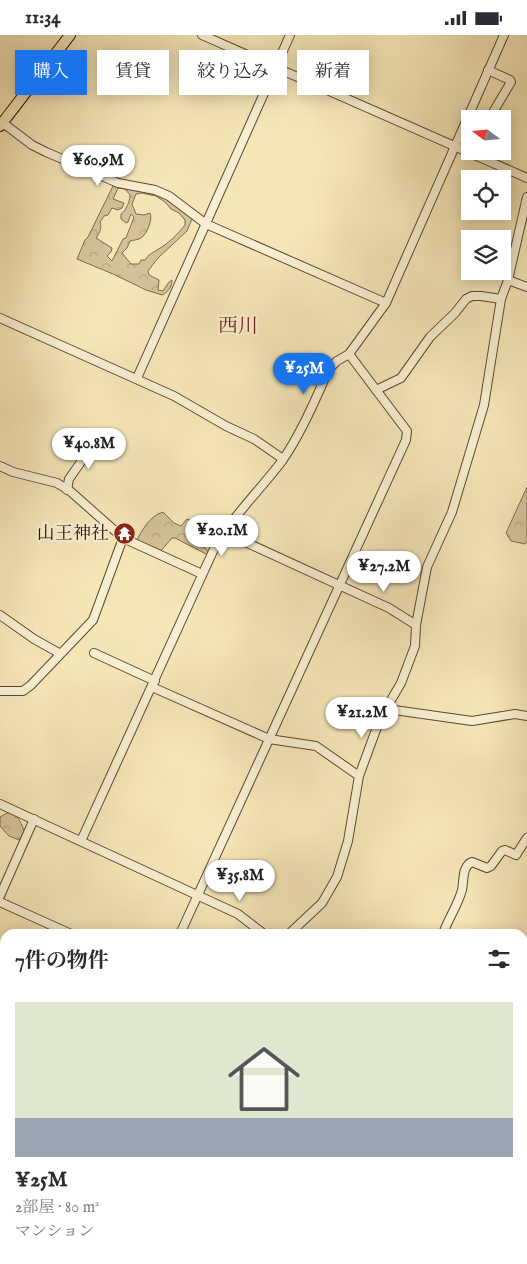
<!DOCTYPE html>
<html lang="ja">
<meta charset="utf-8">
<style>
:root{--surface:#fff;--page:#f2f2f3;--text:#2b2b33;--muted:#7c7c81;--accent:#1a73e8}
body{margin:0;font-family:"IM FELL English","Noto Serif JP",serif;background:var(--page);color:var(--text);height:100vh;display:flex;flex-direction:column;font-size:19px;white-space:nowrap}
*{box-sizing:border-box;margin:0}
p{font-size:16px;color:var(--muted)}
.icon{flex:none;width:28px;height:28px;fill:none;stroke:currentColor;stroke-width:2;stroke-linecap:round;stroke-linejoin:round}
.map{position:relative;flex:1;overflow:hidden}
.drawer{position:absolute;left:0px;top:894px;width:528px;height:336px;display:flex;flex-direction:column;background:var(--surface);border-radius:15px 15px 0 0;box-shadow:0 2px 12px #0003}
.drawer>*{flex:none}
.top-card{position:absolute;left:15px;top:15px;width:498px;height:45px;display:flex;gap:10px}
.needle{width:32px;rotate:286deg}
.tools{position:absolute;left:461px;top:75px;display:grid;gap:10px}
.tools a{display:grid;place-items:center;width:50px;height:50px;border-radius:0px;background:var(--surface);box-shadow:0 2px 12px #0003;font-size:25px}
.price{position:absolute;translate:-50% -42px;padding:0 11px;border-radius:18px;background:#fff;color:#222;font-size:16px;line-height:32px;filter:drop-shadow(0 1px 2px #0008)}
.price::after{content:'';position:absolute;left:50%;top:30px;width:15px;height:11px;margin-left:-8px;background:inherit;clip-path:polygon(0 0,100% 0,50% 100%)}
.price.active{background:var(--accent);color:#fff}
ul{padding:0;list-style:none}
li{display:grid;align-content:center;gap:10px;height:265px;padding:0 15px}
li span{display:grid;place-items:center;height:155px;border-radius:0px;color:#555}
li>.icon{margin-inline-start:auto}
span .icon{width:90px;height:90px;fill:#fffc;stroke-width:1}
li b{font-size:21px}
h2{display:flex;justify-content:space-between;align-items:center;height:60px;padding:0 15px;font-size:21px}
.chip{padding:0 18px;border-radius:0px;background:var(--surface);box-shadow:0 2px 12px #0003;font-size:18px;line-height:45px}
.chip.active{background:var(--accent);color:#fff}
.status{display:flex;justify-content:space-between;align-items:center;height:35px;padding:0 25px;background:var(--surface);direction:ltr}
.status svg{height:14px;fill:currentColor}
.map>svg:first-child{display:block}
</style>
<div class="status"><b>11:34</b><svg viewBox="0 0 49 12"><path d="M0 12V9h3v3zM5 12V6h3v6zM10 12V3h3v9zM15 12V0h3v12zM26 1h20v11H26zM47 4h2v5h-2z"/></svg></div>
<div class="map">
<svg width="527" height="1229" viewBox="0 0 527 1229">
<defs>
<pattern id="forest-crowns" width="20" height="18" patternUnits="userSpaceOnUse" patternTransform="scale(1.25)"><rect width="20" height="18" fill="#d3c299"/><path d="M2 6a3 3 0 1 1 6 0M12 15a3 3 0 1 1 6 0" fill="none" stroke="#b5a682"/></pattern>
</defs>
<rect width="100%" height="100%" fill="#f5e6b8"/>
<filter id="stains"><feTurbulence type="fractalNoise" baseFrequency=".004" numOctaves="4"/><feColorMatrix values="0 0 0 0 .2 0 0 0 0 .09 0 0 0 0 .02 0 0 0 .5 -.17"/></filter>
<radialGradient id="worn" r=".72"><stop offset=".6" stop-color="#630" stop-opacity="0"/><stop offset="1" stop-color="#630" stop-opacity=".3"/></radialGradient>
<g fill="url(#forest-crowns)" stroke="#80694c" fill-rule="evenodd">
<path d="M 116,150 L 156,157 L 186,177 L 192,184 L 187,196 L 158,223 L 148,236 L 149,240 L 159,245 L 158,255 L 163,256 L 169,247 L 172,245 C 172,252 168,257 162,260 L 146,255 L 113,239 L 77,224 L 85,205 L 88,202 L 113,151 ZM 118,153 L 125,154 L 130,160 C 130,166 126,176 121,179 L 121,184 L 126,188 L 128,187 L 131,179 L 134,182 L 126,203 L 123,204 L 112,226 L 107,221 L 111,217 L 112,213 L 96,203 C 100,197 102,194 100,187 L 104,181 L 108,180 L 112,173 L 118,175 L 122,173 L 124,168 L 113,164 ZM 142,158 L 156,161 L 165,167 L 171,174 L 179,178 L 185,185 L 185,190 C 178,199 168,209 157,215 C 151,219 149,219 145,225 L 141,225 L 139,229 L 131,229 L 122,218 L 127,213 L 130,206 C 133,205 138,205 141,203 C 147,199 153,184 150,178 L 144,180 L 136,179 L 132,169 L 136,159 Z"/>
<path d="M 527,452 L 527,506 L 525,509 L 511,506 L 506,498 Z"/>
<path d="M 163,477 L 174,488 L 181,491 L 187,484 L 193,486 L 192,495 L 201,500 L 202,503 L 199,508 L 209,517 L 208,520 L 175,503 L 172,503 L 159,518 L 135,508 C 142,496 149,481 163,477 Z"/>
<path d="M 9,777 C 18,779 22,790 25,798 L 19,805 L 9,801 L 0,791 L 0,782 Z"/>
</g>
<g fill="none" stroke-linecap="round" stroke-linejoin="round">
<defs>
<g id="minor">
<path d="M 202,0 L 527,143"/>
<path d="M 488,35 L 510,45 L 511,47 L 489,84"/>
<path d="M 3,88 L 32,110 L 46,117 L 118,148 L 155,155 L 169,161 L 206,189 L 386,268"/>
<path d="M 508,245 L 527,252"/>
<path d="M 0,283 L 174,361 L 226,391 L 254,404 L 283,424"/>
<path d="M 137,343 L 290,0"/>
<path d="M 376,355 L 401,343 L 430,302 L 455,278 L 466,264 L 472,261 L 481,261 L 501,264"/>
<path d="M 0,431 L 13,437 L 57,448 L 70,456 L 123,503 L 202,539"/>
<path d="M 67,455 L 69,444 L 99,401 L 107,401 L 111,406"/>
<path d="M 225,495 L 232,501 L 389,573 L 416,590"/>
<path d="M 0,580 L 34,604 L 59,618"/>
<path d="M 94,618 L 155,646"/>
<path d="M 152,652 L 269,704 L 316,711 L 359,741"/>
<path d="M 0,656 L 23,656 L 31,650 L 93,585 L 123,503"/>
<path d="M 387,674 L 472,686 L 515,679 L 527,681"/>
<path d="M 0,769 L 238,879 L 264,899"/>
<path d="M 81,806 L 214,514 C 232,482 260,455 282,426 C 301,399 316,363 329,334 L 337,326 L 349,319 L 386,268 L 504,0"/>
<path d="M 0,861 L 34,784"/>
<path d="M 0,867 L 71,899"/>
<path d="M 180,899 L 406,405 L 407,396 L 349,319"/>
<path d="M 289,899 L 322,868 L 337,842 L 348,806 L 359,741 L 380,684 L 401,648 L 415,611 L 416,590 L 427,532 L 452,477 L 484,370 L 501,264 L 508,245 L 527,162"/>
<path d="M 443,899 C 448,884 458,870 462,855 C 464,845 462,831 472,827 L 487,833 L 491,831 L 502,816 L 505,815 L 516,820 L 527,803"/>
<path d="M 0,989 L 5,1009"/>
<path d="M 522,1007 L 527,1008"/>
<path d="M 5,1032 L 5,1050"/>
<path d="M 522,1061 L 527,1063"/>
<path d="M 522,1145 L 527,1148"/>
<path d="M 0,1166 L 5,1164"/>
<path d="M 67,1225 L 71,1229"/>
<path d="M 92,1229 L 93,1225"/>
</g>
<path id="major" d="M 0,91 L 70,0"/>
</defs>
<use href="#minor" stroke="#5f462e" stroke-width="10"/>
<use href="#major" stroke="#2d1000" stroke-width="12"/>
<use href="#minor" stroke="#f8efd1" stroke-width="8"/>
<use href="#major" stroke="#f5e6b8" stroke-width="10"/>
</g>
<defs>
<symbol id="temple-disc" viewBox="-11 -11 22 22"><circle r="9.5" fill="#8f2418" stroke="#f8efd1"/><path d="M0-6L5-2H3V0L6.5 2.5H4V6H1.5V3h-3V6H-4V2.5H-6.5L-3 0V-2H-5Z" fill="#fff"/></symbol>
</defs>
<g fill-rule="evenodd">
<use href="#temple-disc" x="112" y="486" width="25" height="25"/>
</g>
<g text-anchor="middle" stroke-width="4.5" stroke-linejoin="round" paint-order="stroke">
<g font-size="18" fill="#2d1000" stroke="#f8efd1" text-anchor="end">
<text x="109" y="504">山王神社</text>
</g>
<g font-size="20" fill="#7a1f14" stroke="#f8efd1">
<text x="238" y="297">西川</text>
</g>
</g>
<rect width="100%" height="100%" filter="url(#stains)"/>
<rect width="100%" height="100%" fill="url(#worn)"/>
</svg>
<div class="tools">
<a><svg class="needle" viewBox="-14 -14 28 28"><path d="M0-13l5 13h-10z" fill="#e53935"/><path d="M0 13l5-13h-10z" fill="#7c7c81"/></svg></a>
<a><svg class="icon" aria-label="locate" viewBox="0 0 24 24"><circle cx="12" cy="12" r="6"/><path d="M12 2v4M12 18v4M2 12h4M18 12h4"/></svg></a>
<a><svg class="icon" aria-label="layers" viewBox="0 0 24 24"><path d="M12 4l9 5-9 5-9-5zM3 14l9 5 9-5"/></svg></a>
</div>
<b class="price" style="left:98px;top:152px">¥60.9M</b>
<b class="price active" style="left:304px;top:360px">¥25M</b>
<b class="price" style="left:89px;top:435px">¥40.8M</b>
<b class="price" style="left:222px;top:522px">¥20.1M</b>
<b class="price" style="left:384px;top:558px">¥27.2M</b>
<b class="price" style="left:362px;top:704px">¥21.2M</b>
<b class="price" style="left:240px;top:867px">¥35.8M</b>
<div class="top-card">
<a class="chip active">購入</a>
<a class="chip">賃貸</a>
<a class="chip">絞り込み</a>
<a class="chip">新着</a>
</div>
<section class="drawer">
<h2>7件の物件<svg class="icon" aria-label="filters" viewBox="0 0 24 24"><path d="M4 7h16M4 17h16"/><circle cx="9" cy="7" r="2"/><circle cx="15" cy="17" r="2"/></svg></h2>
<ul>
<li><span style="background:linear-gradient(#dfe7d0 75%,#9aa5b1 0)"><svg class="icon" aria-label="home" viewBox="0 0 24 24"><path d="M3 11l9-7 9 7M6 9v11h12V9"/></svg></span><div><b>¥25M</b><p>2部屋 · 80 m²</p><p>マンション</p></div></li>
</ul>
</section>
</div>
